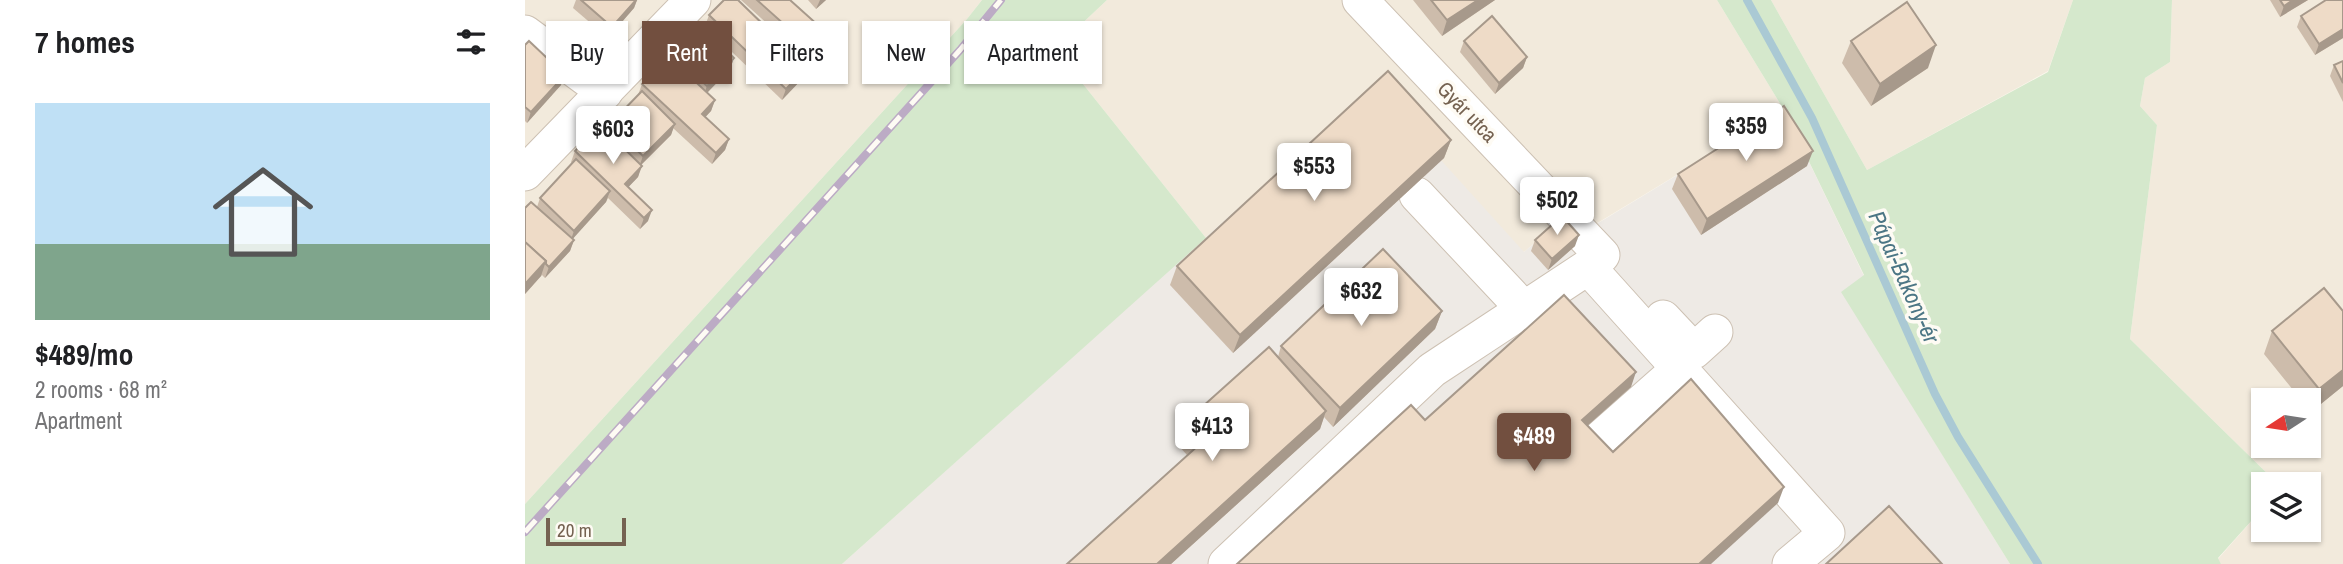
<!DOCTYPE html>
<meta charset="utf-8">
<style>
:root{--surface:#fff;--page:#f2f2f2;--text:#202124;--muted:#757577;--line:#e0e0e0;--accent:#724f3f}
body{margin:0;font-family:"Archivo Narrow",sans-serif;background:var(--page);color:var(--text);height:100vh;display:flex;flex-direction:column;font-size:26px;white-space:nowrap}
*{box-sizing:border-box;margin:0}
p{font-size:23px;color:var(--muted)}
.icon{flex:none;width:38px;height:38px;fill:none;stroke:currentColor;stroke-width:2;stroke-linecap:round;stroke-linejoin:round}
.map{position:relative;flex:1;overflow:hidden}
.sheet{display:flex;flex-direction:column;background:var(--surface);width:525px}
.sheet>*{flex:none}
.guide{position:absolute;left:21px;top:21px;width:665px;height:63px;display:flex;gap:14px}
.needle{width:46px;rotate:258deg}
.controls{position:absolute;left:1726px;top:388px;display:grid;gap:14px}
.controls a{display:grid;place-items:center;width:70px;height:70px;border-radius:0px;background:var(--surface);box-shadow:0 2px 5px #0004;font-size:35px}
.scale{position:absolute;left:21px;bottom:18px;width:80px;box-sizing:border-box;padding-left:7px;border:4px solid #756251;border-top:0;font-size:19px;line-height:24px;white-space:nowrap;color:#756251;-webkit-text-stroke:5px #fefbf4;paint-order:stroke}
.price{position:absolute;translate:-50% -60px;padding:0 16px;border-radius:7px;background:#fff;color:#222;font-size:23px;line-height:46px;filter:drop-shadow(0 2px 4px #0008)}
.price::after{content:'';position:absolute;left:50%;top:42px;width:21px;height:16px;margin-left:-10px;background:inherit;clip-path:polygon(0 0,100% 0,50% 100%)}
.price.active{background:var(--accent);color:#fff}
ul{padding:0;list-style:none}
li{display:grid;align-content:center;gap:14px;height:371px;padding:0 35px}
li+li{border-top:2px solid var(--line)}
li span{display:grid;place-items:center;height:217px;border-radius:0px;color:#555}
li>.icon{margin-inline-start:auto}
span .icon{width:126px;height:126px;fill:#fffc;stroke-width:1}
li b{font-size:30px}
h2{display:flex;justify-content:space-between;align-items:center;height:84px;padding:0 35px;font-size:30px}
.chip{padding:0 24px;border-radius:0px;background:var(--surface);box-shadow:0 2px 5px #0004;font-size:24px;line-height:63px}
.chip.active{background:var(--accent);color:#fff}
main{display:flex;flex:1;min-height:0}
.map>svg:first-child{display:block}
</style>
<main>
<section class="sheet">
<h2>7 homes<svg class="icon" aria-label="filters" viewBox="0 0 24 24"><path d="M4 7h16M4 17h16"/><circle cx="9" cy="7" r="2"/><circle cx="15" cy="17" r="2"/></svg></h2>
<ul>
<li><span style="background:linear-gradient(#bfe0f5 65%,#7fa58c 0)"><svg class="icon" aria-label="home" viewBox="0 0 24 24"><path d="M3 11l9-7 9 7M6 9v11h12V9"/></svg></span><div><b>$489/mo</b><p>2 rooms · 68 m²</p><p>Apartment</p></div></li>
</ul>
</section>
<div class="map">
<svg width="1818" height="564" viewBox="0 0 1818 564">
<rect width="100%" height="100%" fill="#fbf7ed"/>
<g fill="#f2eadc" fill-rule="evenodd">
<path d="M 0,0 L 457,0 L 442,19 L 0,504 Z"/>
<path d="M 582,0 L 1192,0 L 1259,110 L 1046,239 L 1033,223 L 999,252 L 788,142 L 681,238 L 530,49 Z"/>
<path d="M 1246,0 L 1548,0 L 1523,71 L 1342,170 Z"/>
<path d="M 1647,0 L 1818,0 L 1818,564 L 1696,564 L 1693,559 L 1738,508 L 1738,530 L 1783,530 L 1783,485 L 1754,485 L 1605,339 L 1632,125 L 1615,106 L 1620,78 L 1645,62 ZM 1738,401 L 1783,401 L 1783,446 L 1738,446 Z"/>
</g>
<path fill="#eeeae5" d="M 849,86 L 999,252 L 1033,223 L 1047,239 L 1259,110 L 1339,276 L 1317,292 L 1485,564 L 317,564 Z"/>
<g fill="#d5e8cc">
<path d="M 457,0 L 582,0 L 530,49 L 681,238 L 317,564 L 0,564 L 0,504 L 442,19 Z"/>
<path d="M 1192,0 L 1246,0 L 1342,170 L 1523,72 L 1548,0 L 1647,0 L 1645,62 L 1620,78 L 1615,106 L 1632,125 L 1605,339 L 1754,485 L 1738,485 L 1738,508 L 1693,558 L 1696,564 L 1485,564 L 1316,292 L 1339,275 L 1259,110 Z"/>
</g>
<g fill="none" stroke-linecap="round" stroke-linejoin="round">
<path stroke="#aac9d4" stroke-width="8" d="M 1222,0 L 1287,118 L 1410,394 L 1433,437 L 1513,564"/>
<defs>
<g id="minor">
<path d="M 835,0 L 1077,255 L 1063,267 L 1302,533 L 1265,564"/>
<path d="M 0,33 L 80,92"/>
<path d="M 0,173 L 168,0"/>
<path d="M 892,195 L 999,309"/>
<path d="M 1138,318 L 1169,351 L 1190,332"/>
<path d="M 1070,443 L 1155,368"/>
<path d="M 701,564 L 907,370 L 1063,267"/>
</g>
</defs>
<use href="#minor" stroke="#cdc1b3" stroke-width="37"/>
<use href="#minor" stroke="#fff" stroke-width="35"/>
<defs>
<path id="rail" d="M 0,532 L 435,50 L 476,0"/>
</defs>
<use href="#rail" stroke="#bcabc5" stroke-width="8"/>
<use href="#rail" stroke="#fefbf4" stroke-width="5" stroke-dasharray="16" stroke-linecap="butt"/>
</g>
<g fill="#cdbcab">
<path d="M 51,0 L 112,0 L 109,8 L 83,38 L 48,8 Z"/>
<path d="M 216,0 L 265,0 L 290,37 L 276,54 Z"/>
<path d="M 283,0 L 301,0 L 291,9 Z"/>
<path d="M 888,0 L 970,0 L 917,36 Z"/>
<path d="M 1745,0 L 1783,0 L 1755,17 Z"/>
<path d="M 1818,0 L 1818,38 L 1790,55 L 1772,27 L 1776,16 Z"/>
<path d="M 184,15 L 278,78 L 257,100 L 180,26 Z"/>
<path d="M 939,41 L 1002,57 L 998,68 L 970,94 L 935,52 Z"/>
<path d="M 1326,41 L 1403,68 L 1346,106 L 1317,63 Z"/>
<path d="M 0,45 L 36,85 L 2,123 L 0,121 Z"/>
<path d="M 148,54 L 209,58 L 205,69 L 182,93 L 190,100 L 186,111 L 180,117 L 204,139 L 200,150 L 187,164 L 148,128 L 146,135 L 116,165 L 113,177 L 103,187 L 123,221 L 115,229 L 83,198 L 81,202 L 47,239 L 49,240 L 45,251 L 20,278 L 17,275 L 0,294 L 0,208 L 12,207 L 15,198 L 47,163 L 46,162 L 50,151 L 82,132 L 85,124 L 113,95 L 117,84 L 146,59 Z"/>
<path d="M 1818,61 L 1818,102 L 1805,76 L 1809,65 Z"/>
<path d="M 926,140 L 919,158 L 708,353 L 645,285 L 652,266 Z"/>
<path d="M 1282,166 L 1176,235 L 1147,189 L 1153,174 Z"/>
<path d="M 1010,240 L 1050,246 L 1023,270 L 1006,251 Z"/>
<path d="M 917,311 L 910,329 L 808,427 L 799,417 L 795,429 L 646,564 L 542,564 L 662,455 L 651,443 L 658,424 L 753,357 L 756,346 Z"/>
<path d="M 1818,311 L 1818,386 L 1786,412 L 1783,408 L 1783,401 L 1777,401 L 1739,354 L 1747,331 Z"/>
</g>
<g fill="#a7998b">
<path d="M 111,0 L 112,0 L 109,8 L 83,38 L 87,27 Z"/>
<path d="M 295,0 L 301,0 L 291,9 Z"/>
<path d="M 953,0 L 970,0 L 917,36 L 922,20 Z"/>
<path d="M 1768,0 L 1783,0 L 1755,17 L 1759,6 Z"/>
<path d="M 294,26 L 290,37 L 276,54 L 280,43 Z"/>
<path d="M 1818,29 L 1818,38 L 1790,55 L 1794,44 Z"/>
<path d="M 1411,45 L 1403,68 L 1346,106 L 1355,84 Z"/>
<path d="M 1002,57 L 998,68 L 970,94 L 974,83 Z"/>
<path d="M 209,58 L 205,69 L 178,97 L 182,86 Z"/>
<path d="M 282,67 L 278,78 L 257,100 L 261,89 Z"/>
<path d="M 40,75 L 36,85 L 2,123 L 6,112 Z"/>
<path d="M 190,100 L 186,111 L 173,125 L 177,114 Z"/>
<path d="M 150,124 L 146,135 L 114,167 L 118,156 Z"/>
<path d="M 204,139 L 200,150 L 187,164 L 191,153 Z"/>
<path d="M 926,140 L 919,158 L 708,353 L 715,335 Z"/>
<path d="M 1288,151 L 1282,166 L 1176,235 L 1182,219 Z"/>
<path d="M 117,166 L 113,177 L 96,195 L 100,184 Z"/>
<path d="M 85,191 L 81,202 L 45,242 L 49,231 Z"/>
<path d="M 127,210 L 123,221 L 115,229 L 119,218 Z"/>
<path d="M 1054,235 L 1050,246 L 1023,270 L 1027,259 Z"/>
<path d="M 49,240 L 45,251 L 20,278 L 24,267 Z"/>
<path d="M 21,261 L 16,276 L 0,294 L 0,284 Z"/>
<path d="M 917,311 L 910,329 L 808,427 L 815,408 Z"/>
<path d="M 1818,370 L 1818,386 L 1786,412 L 1794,389 Z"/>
<path d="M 1111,372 L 1106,387 L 1052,435 L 1057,420 Z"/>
<path d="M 801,411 L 795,429 L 646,564 L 632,564 Z"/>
<path d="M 1259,487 L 1253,503 L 1186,564 L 1174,564 Z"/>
</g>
<g fill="#eedbc7" stroke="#a7998b" stroke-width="2">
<path d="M 56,0 L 111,0 L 87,27 Z"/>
<path d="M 199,0 L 213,0 L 282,67 L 261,89 L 184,15 Z"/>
<path d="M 232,0 L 265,0 L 294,26 L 280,43 Z"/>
<path d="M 906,0 L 953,0 L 922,20 Z"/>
<path d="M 1755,0 L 1768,0 L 1759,6 Z"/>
<path d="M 1801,0 L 1818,0 L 1818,29 L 1794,44 L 1776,16 Z"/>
<path d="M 1382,2 L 1411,45 L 1355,84 L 1326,41 Z"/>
<path d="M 967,16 L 1002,57 L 974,83 L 939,41 Z"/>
<path d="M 175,25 L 209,58 L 182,86 L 148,54 Z"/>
<path d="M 4,41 L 40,75 L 6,112 L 0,107 L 0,45 Z"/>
<path d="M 143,56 L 190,100 L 177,114 L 204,139 L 191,153 L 117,84 Z"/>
<path d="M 1818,61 L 1818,83 L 1809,65 Z"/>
<path d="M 863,71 L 926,140 L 715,335 L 652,266 Z"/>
<path d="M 117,91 L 150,124 L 118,156 L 85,124 Z"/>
<path d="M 1259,106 L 1288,151 L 1182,219 L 1153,174 Z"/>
<path d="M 75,125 L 117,166 L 100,184 L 127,210 L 119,218 L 50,151 Z"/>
<path d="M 51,159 L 85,191 L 49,231 L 15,198 Z"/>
<path d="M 6,202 L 49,240 L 24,267 L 21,264 L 21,261 L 0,242 L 0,208 Z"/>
<path d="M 1037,216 L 1054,235 L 1027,259 L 1010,240 Z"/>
<path d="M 0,242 L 21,261 L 0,284 Z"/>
<path d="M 858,249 L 917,311 L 815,408 L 756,346 Z"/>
<path d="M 1799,288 L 1818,311 L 1818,370 L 1794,389 L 1747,331 Z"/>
<path d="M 1039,295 L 1111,372 L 1057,420 L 1088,452 L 1166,379 L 1259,487 L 1174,564 L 712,564 L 886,405 L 900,420 Z"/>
<path d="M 744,347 L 801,411 L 632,564 L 542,564 L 675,444 L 658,424 Z"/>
<path d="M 1364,506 L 1417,564 L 1301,564 Z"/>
</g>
<g text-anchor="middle" stroke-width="7" stroke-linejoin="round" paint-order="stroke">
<g font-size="21" fill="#756251" stroke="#fefbf4">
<text transform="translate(942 112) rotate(46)" y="7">Gyár utca</text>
</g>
<g font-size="23" font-style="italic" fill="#4c7685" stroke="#fefbf4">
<text transform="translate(1379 277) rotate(66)" y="8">Pápai-Bakony-ér</text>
</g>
</g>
</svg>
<div class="controls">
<a><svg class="needle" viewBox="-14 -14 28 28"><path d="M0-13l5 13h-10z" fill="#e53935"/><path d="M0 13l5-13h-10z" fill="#757577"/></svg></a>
<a><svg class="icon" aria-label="layers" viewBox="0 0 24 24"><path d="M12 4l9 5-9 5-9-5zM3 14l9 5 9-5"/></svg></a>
</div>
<div class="scale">20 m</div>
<b class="price" style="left:1221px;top:163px">$359</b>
<b class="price" style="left:88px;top:166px">$603</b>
<b class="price" style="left:789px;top:203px">$553</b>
<b class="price" style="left:1032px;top:237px">$502</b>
<b class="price" style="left:836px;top:328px">$632</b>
<b class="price" style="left:687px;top:463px">$413</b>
<b class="price active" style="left:1009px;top:473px">$489</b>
<div class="guide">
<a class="chip">Buy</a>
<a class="chip active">Rent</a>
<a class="chip">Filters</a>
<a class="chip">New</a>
<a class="chip">Apartment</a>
</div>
</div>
</main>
